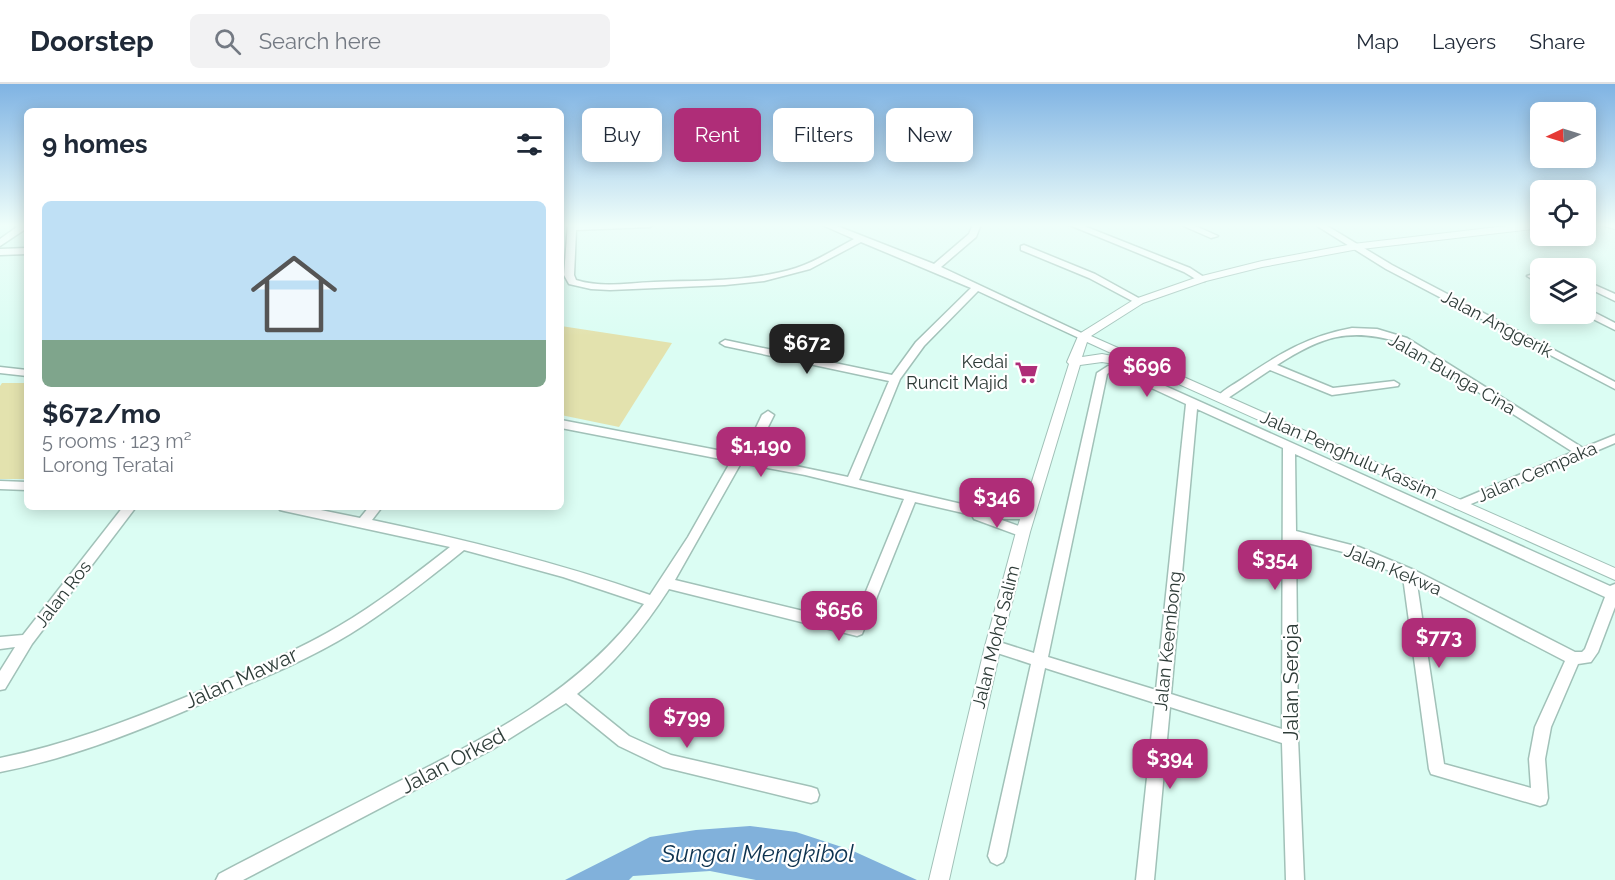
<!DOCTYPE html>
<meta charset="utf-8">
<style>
:root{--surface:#fff;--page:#f2f2f3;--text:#1f2937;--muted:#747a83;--line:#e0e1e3;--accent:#af2d78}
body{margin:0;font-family:Raleway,sans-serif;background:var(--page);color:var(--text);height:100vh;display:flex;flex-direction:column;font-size:22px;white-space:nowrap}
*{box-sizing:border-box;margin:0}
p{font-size:20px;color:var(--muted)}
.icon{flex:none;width:33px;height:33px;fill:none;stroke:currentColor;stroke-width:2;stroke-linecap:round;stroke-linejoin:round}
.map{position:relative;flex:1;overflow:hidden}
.drawer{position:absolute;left:24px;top:24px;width:540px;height:402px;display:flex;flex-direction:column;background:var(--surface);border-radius:9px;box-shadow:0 3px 15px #0003}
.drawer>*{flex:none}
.guide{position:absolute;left:582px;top:24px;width:570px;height:54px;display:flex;gap:12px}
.needle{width:39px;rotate:266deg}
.buttons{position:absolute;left:1530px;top:18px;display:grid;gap:12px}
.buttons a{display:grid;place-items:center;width:66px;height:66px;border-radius:9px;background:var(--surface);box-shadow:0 3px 15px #0003;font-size:30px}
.price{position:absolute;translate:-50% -51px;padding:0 14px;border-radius:12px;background:var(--accent);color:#fff;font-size:20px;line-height:39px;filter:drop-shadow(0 2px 3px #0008)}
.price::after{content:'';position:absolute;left:50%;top:36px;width:18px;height:14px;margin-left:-9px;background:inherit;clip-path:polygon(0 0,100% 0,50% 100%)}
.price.on{background:#222;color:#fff}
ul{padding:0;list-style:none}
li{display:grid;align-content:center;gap:12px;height:318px;padding:0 18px}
li span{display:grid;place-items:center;height:186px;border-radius:9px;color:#555}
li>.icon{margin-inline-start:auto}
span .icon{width:108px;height:108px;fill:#fffc;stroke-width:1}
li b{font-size:26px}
h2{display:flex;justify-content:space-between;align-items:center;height:72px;padding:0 18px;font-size:26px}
.chip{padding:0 21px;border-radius:9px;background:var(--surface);box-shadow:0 3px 15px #0003;font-size:21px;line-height:54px}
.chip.on{background:var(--accent);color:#fff}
header{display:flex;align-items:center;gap:36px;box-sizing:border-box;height:84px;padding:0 30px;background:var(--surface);border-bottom:2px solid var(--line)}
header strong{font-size:28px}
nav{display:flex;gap:33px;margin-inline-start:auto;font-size:21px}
.search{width:420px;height:54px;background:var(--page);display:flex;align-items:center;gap:15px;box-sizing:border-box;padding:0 21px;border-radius:9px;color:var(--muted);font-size:22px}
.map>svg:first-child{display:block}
</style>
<header>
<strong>Doorstep</strong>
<div class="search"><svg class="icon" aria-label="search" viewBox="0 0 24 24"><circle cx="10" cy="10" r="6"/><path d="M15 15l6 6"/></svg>Search here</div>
<nav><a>Map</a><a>Layers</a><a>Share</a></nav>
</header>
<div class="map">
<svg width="1615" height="796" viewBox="0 0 1615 796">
<rect width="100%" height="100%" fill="#dbfdf3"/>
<g fill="#e3e2ae">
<path d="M 561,242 L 672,259 L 619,343 L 561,331 Z"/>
<path d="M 2,299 L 27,299 L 27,395 L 0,395 L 0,302 Z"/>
</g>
<path fill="#81b1db" d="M 750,742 L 796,748 L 851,766 L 917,796 L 756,796 L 710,787 L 633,792 L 629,796 L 565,796 L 650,753 L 696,746 Z"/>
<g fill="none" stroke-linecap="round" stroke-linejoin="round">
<defs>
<g id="minor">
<path d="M 21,140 L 27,140 L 27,144 L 0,162 L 0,155 Z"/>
<path d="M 568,140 L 654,140 L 650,143 L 576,146 L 574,191 L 576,196 C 601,204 628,199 654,198 C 701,196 751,198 796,184 C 817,177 835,165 854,155 L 820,140 L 832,140 L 934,180 L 969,150 L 973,140 L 981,140 L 976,153 L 941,183 L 1088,252 L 1083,255 L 1079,254 L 978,207 L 924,262 L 900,295 L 859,396 L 966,421 L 1006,426 L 1032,427 L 1034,430 L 1032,433 L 1028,435 L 999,435 L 1027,445 L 1029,448 L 1027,451 L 1023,453 L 974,435 L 972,431 L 915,418 L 862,550 L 857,552 L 669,505 C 644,544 614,581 577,610 L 629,652 L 671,671 L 811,703 L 817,705 L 819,711 L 817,717 L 811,719 L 663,683 L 619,662 L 566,619 L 493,665 L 243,796 L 216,796 L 219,790 C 274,761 330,733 386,704 C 482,656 579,609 644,520 L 563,493 L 464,466 C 427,496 390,525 350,550 C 301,580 247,600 194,623 C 131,650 67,675 0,688 L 0,674 C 65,661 125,638 186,613 C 237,591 290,571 339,542 C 378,519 414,491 450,463 L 284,427 L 280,426 L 278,423 L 306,423 L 360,434 L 369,423 L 382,423 L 372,436 C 467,456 559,479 650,511 L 688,453 L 731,377 L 561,344 L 561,336 L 743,371 L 762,331 L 768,327 L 774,331 L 753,373 L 848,393 L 889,297 L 725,262 L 720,259 L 725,256 L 892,291 L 916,258 L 971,204 L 861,158 L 810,185 L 764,197 L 725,201 L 610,206 L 591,205 L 569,200 L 564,191 ZM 741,379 L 805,391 L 904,415 L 853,539 L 675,496 Z"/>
<path d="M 1067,140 L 1079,140 L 1190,184 L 1207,195 L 1205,197 L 1199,197 L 1184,188 Z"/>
<path d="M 1179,140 L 1191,140 L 1218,152 L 1211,154 Z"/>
<path d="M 1314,140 L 1324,140 L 1392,181 L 1615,298 L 1615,305 L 1386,185 Z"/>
<path d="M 1024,161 L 1095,190 L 1144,217 L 1142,219 L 1136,219 L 1089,194 L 1021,166 L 1021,162 Z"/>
<path d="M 27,164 L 27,170 L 0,171 L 0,165 Z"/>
<path d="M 1540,188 L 1540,194 L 1532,195 L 1527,192 Z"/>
<path d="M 1586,197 L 1615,210 L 1615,217 L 1586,203 Z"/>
<path d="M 1586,224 L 1615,239 L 1615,246 L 1583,230 L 1586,230 Z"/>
<path d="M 1352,244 L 1377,245 L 1407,254 L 1583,364 L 1615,351 L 1615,359 L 1459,425 L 1455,424 L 1453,421 L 1455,418 L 1573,368 L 1399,258 C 1348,243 1321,253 1277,281 L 1333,304 L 1394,297 L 1399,300 L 1398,302 L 1332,311 L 1270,286 L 1225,316 L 1221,317 L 1216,314 C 1223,306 1233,301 1242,295 C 1279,270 1308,252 1352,244 Z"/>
<path d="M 1108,282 L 1123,283 L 1610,502 L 1615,500 L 1615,523 L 1598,568 L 1591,578 L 1578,580 L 1551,643 L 1545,675 L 1548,714 L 1546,720 L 1540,722 L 1431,690 L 1429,685 L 1403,493 L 1351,470 L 1296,456 L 1298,654 L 1304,796 L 1286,796 L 1282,659 L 1170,623 L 1154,796 L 1136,796 L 1155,619 L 1045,584 L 1006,772 L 1003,778 L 997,781 L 991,778 L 988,772 L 1031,580 L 988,566 L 986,562 L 988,558 L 993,556 L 1034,569 L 1097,289 ZM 1110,288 L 1117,288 L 1186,320 L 1156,606 L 1048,573 L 1107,290 ZM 1197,325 L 1283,364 L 1282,645 L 1171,610 ZM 1295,370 L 1605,513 L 1585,565 L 1582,568 L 1575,568 L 1414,486 L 1359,463 L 1296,447 ZM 1417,500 L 1565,577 L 1535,643 L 1529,675 L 1531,704 L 1444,680 Z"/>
<path d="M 0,283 L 27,286 L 27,292 L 0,289 Z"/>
<path d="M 0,397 L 27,398 L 27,406 L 0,405 Z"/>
<path d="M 123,423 L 136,423 L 32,560 L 5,605 L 0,606 L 0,587 L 15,563 L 0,565 L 0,553 L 23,551 Z"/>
</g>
<g id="tertiary">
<path d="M 1523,140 L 1540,140 L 1540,144 L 1353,166 L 1262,183 L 1206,197 L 1143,219 L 1091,252 L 1615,484 L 1615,496 L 1132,279 L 1127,282 L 1102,278 L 1080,281 L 1030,448 L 1001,562 L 949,796 L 929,796 L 985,562 L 1016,448 L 1069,280 L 1067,278 L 1079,250 L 1135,215 L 1198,193 L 1262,177 L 1353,160 ZM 1087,258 L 1122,274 L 1102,270 L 1082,273 Z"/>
<path d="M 1595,140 L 1615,140 L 1615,145 Z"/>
</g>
</defs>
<use href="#minor" stroke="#a1c1b8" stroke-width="3"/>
<use href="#tertiary" stroke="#a1c1b8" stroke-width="2"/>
<use href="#minor" fill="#fff" fill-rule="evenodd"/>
<use href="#tertiary" fill="#fff" fill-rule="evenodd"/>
</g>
<linearGradient id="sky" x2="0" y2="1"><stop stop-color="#7fb3e3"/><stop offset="0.56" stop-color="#effefa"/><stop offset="1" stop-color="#effefa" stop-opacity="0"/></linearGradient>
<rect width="1615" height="252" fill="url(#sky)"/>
<defs>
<symbol id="supermarket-bare" viewBox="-9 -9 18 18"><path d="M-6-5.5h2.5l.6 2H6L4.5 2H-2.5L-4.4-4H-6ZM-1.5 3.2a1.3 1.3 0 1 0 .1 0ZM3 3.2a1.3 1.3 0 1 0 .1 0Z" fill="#af2d78" stroke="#fff" stroke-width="2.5" paint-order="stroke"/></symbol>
</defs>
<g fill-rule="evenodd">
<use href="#supermarket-bare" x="1010" y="272" width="33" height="33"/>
</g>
<g text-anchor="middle" stroke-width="4.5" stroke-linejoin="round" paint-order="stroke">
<g font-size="18" fill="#2e3c38" stroke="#fff">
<text transform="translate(1497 240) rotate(28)" y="6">Jalan Anggerik</text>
<text transform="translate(1452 290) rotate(30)" y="6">Jalan Bunga Cina</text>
<text transform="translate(1349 371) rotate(24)" y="6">Jalan Penghulu Kassim</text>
<text transform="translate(1537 388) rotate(-23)" y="6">Jalan Cempaka</text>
<text transform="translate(1393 486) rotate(23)" y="6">Jalan Kekwa</text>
<text transform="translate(63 510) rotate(-52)" y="6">Jalan Ros</text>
<text transform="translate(996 553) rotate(-76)" y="6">Jalan Mohd Salim</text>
<text transform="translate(1168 557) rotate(-84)" y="6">Jalan Keembong</text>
</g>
<g font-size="18" fill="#2e3c38" stroke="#fff" text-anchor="end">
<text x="1008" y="284">Kedai<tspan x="1008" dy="21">Runcit Majid</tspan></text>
</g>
<g font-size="21" fill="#2e3c38" stroke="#fff">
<text transform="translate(241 594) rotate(-24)" y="7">Jalan Mawar</text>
<text transform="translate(1291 598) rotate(-90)" y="7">Jalan Seroja</text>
<text transform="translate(453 677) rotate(-28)" y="7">Jalan Orked</text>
</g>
<g font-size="24" font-style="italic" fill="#0e3350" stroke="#fff">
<text x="758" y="778">Sungai Mengkibol</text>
</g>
</g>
</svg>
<div class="buttons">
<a><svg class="needle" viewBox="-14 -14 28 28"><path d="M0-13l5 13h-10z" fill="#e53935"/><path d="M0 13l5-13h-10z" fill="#747a83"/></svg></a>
<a><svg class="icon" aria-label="locate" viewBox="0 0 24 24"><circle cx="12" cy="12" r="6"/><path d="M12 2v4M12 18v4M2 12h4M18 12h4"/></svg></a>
<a><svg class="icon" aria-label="layers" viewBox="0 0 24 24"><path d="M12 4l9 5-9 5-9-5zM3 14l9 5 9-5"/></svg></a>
</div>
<b class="price on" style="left:807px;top:291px">$672</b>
<b class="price" style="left:1147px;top:314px">$696</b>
<b class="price" style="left:761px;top:394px">$1,190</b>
<b class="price" style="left:997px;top:445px">$346</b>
<b class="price" style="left:1275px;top:507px">$354</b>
<b class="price" style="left:839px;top:558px">$656</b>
<b class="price" style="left:1439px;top:585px">$773</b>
<b class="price" style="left:687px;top:665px">$799</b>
<b class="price" style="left:1170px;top:706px">$394</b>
<div class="guide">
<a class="chip">Buy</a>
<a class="chip on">Rent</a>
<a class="chip">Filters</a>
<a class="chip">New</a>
</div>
<section class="drawer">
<h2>9 homes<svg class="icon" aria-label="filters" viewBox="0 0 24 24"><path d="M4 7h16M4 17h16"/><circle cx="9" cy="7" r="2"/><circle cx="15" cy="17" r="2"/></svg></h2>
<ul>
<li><span style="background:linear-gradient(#bfe0f5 75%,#7fa58c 0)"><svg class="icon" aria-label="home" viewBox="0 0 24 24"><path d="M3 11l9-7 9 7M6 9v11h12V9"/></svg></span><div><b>$672/mo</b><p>5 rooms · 123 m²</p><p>Lorong Teratai</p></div></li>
</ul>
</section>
</div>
